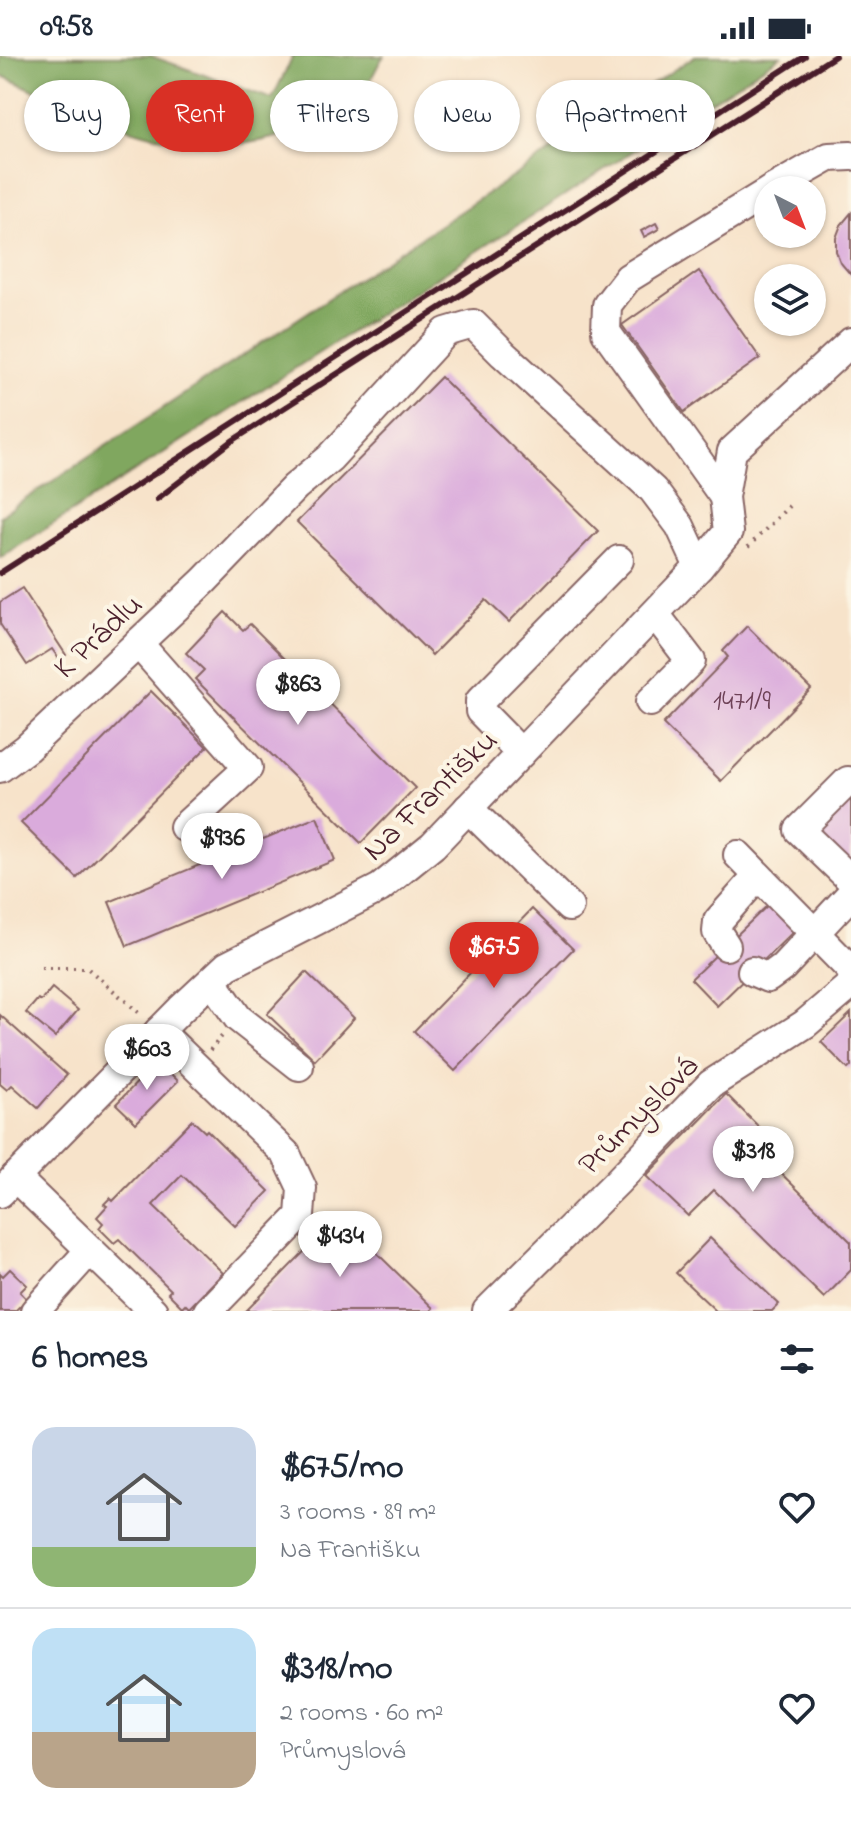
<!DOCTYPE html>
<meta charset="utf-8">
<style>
:root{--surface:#fff;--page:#f2f2f3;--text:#1f2937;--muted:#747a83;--line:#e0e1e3;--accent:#d93025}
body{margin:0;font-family:"Indie Flower",sans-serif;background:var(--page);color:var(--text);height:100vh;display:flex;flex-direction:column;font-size:30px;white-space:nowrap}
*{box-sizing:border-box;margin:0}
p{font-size:26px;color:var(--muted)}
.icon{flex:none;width:44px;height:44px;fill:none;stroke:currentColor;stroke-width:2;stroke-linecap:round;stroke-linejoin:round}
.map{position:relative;height:1255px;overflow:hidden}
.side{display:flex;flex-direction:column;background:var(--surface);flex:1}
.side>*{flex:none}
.guide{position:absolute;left:24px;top:24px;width:804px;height:72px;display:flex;gap:16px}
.needle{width:52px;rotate:138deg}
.controls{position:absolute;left:754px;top:120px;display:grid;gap:16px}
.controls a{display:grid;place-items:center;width:72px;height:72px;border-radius:50%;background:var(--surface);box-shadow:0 2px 6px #0004;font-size:40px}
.price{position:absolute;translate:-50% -68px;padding:0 18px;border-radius:28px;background:#fff;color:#222;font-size:26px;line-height:52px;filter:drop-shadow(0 2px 4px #0008)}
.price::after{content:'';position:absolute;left:50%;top:48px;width:24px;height:18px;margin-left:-12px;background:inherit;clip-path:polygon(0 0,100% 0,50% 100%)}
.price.on{background:var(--accent);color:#fff}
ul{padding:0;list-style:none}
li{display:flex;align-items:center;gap:24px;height:200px;padding:0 32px}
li+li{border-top:2px solid var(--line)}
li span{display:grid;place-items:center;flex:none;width:224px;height:160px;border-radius:24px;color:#555}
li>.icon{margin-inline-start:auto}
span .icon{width:96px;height:96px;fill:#fffc;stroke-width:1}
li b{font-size:34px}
h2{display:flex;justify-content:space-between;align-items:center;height:96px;padding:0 32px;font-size:34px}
.chip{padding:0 28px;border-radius:36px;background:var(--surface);box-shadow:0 2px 6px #0004;font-size:28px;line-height:72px}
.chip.on{background:var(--accent);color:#fff}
.status{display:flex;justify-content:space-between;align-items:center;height:56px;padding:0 40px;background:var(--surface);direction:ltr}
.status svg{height:22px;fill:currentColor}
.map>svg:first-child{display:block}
</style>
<div class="status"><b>09:58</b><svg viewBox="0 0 49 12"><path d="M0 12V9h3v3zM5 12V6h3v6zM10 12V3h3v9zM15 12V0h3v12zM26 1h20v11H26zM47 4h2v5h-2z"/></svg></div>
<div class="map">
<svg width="851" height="1255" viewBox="0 0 851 1255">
<rect width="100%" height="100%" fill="#fcf5e5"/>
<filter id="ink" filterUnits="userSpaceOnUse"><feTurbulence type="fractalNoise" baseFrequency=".0125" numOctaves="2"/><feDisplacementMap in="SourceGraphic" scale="16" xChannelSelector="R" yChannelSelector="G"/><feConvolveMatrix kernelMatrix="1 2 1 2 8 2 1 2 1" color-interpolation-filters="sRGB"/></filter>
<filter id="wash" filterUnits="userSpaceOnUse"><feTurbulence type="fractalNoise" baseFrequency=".006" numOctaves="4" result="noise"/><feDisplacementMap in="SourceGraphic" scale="32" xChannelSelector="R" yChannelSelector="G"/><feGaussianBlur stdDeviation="1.8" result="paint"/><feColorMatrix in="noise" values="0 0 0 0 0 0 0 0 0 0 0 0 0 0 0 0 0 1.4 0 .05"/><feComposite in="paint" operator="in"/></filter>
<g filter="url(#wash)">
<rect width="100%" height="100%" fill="#f7e3ca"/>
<g fill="#80a75e" stroke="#656344" stroke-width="2">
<path d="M 0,0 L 151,0 L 272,43 L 293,0 L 384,0 C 377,8 375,19 367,28 C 350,39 333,50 315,61 C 307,67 298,74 289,77 C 190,113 89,58 0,19 Z"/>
<path d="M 695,0 L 781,0 L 0,502 L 0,460 Z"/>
</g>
<g id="blocks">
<g fill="#daabdc">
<path d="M 851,157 L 851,219 L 840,206 L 836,195 L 836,182 L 841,169 Z"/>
<path d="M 656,167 L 659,173 L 644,181 L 641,175 Z"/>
<path d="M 699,215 L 760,302 L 684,356 L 622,269 Z"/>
<path d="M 441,321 L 598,475 L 509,566 L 486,544 L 432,599 L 297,466 Z"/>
<path d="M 22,532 L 66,599 L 59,603 L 52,593 L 27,609 L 0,568 L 0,546 Z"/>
<path d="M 225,556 L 243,574 L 250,568 L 415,732 L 361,787 L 195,623 L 204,614 L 186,597 Z"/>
<path d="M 747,570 L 811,633 L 721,725 L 663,668 L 728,601 L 723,595 Z"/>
<path d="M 151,635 L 207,691 L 77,822 L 21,767 Z"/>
<path d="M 851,741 L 851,813 L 815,778 Z"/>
<path d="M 317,761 L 335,804 L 127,890 L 109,846 Z"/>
<path d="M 772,845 L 798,871 L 717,950 L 691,923 Z"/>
<path d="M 532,853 L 573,893 L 455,1015 L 414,975 Z"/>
<path d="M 306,916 L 354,962 L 315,1004 L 267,958 Z"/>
<path d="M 52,932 L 78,954 L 55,981 L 26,957 L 38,943 L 41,945 Z"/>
<path d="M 851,957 L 851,1010 L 848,1013 L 821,986 Z"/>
<path d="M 0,959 L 67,1019 L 38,1052 L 12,1029 L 7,1034 L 0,1028 Z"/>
<path d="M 158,1005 L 178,1025 L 136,1067 L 116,1048 Z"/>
<path d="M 726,1038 L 767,1079 L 755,1092 L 851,1186 L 851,1214 L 824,1242 L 714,1134 L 688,1160 L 646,1120 Z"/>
<path d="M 192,1064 L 205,1076 L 207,1074 L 269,1135 L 235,1170 L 182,1119 L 153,1149 L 223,1217 L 189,1252 L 185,1248 L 182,1251 L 168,1237 L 171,1234 L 119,1183 L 114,1187 L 99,1172 L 103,1167 L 97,1161 L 107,1150 L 104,1148 L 110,1142 L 113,1145 Z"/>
<path d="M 339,1160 L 433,1252 L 430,1255 L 246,1255 Z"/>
<path d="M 710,1182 L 779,1248 L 772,1255 L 716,1255 L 676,1217 Z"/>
<path d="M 10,1213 L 27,1229 L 20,1236 L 27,1243 L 15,1255 L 0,1255 L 0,1217 L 3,1220 Z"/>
</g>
</g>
</g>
<g filter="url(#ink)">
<use href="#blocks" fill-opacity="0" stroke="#876463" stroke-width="2"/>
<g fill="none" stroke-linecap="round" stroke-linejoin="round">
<defs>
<g id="minor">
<path d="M 771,134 L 829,101 L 851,100"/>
<path d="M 724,441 L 606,276 L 607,249 L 628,222 L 768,136"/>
<path d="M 138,587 L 248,712 L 184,771"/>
<path d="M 650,646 L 691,605 L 655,558"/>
<path d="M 521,697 L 480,655 L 480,645 L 619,504"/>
<path d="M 0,712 L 27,692 L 204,525 L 295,431 L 330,402 L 446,276 L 473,268 L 503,298 L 653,434 L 680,470 L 699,511"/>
<path d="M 848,725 L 799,774 L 851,824"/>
<path d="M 468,752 L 569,851"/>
<path d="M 738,799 L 851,914"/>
<path d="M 726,890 L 717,876 L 718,865 L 758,820"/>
<path d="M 752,915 L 768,922 L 783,911 L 851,838"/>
<path d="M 212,925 L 238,962 L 299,1010"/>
<path d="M 159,975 L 286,1098 L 302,1132 L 300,1160 L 208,1255"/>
<path d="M 15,1121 L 153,1255"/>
<path d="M 0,1137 L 181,953 L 227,910 L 380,832 L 433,789 L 699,511 L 728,476 L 724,441 L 732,395 L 851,286"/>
<path d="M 35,1255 L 90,1194"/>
<path d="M 487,1255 L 617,1126 L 711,1028 L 805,968 L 851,929"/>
</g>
</defs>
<use href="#minor" stroke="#876463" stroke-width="32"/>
<g stroke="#876463" stroke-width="4" stroke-dasharray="2 6" stroke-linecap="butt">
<path d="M 748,491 L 791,448"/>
<path d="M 41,912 L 87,912 L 143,960"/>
<path d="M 210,994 L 223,979"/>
</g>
<use href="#minor" stroke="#fff" stroke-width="28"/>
<g stroke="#4a1f2b" stroke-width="6">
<path d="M 157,443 L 232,385 L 835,0"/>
<path d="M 0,517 L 805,0"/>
</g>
</g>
</g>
<g text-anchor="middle" stroke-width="8" stroke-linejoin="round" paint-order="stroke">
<g font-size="28" fill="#6e4257">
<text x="742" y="653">1471/9</text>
</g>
<g font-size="32" fill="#4a1f2b" stroke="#fcf5e5">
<text transform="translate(97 579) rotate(-43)" y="11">K Prádlu</text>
<text transform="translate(429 738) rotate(-44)" y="11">Na Františku</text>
<text transform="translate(637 1058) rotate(-45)" y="11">Průmyslová</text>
</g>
</g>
</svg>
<div class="controls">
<a><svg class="needle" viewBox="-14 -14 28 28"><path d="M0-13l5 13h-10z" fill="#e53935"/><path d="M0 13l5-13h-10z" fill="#747a83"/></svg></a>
<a><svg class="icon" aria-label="layers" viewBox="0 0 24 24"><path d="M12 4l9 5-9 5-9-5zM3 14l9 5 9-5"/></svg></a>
</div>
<b class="price" style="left:298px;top:671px">$863</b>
<b class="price" style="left:222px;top:825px">$936</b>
<b class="price on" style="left:494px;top:934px">$675</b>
<b class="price" style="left:147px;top:1036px">$603</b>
<b class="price" style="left:753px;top:1138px">$318</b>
<b class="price" style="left:340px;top:1223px">$434</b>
<div class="guide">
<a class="chip">Buy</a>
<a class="chip on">Rent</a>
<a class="chip">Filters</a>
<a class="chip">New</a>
<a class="chip">Apartment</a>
</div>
</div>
<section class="side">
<h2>6 homes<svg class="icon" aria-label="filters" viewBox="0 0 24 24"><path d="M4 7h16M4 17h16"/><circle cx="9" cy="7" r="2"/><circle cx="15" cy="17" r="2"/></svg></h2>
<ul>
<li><span style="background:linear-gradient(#c9d6e8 75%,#8fb573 0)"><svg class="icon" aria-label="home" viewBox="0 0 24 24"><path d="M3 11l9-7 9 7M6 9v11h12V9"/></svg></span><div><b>$675/mo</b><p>3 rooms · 89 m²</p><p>Na Františku</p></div><svg class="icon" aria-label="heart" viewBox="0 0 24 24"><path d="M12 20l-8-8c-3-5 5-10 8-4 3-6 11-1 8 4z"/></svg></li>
<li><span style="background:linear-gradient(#bfe0f5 65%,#b9a48a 0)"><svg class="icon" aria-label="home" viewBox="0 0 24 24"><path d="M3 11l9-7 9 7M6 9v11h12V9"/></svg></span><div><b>$318/mo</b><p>2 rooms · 60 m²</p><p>Průmyslová</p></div><svg class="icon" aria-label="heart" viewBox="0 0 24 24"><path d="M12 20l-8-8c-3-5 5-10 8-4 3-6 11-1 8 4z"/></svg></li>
</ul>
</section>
